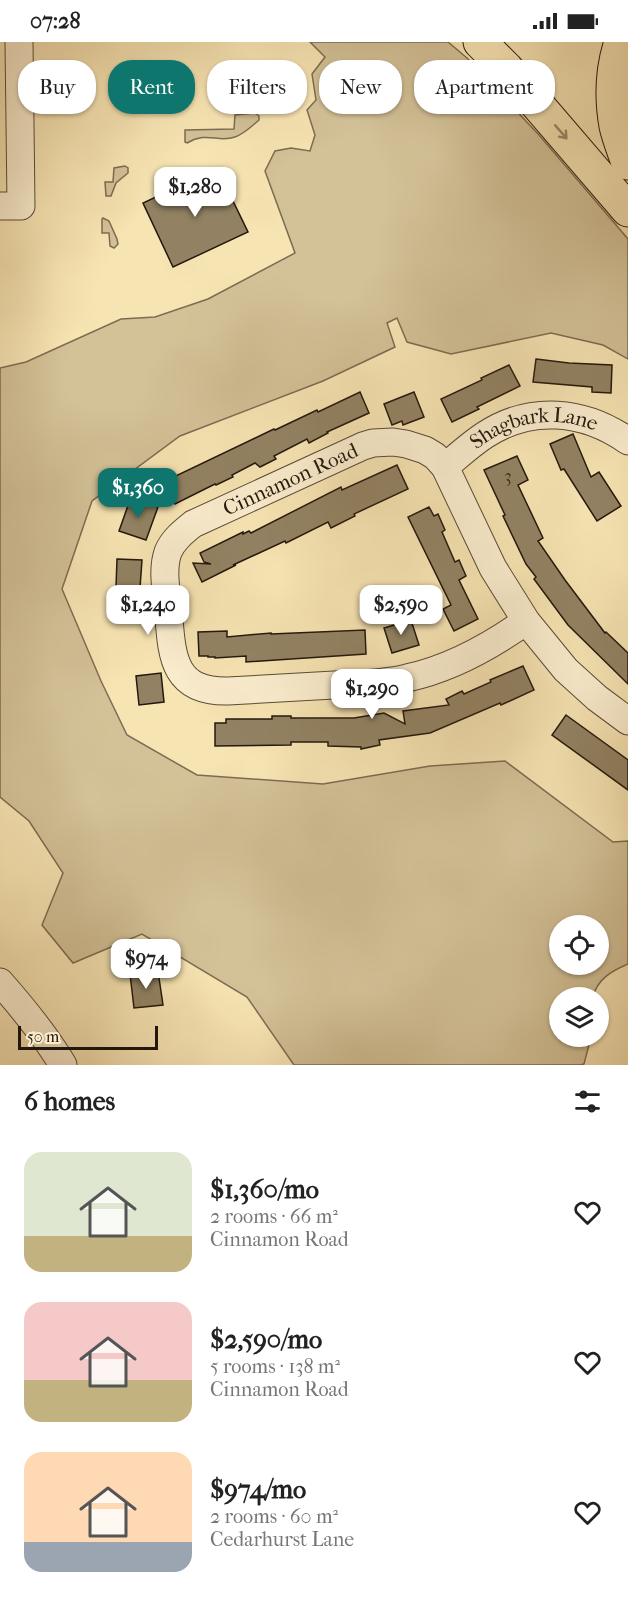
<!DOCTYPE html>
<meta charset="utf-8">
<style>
:root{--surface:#fff;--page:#f6f6f6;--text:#222;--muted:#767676;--accent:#0f766e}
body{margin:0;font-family:"IM FELL French Canon",serif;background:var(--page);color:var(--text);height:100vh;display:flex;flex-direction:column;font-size:22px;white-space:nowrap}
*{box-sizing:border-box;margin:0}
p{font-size:20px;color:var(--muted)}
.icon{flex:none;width:33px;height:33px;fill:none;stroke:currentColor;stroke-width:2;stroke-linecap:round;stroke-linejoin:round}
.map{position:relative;height:1023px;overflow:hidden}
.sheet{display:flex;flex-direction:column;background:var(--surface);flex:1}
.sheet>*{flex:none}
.guide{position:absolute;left:18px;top:18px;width:592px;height:54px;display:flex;gap:12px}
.fabs{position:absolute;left:549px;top:873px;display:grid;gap:12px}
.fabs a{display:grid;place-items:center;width:60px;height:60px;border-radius:50%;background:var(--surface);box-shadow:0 2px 4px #0004;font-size:30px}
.scale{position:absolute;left:18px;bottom:15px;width:140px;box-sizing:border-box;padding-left:6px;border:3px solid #24180c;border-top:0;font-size:16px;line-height:21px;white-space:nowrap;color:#24180c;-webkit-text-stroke:4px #faedce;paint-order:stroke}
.price{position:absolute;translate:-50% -51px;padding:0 14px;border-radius:12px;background:#fff;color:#222;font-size:20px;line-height:39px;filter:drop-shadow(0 2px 3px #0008)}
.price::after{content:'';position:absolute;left:50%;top:36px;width:18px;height:14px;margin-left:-9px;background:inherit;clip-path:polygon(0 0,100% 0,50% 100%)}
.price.current{background:var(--accent);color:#fff}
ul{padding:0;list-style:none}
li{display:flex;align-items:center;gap:18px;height:150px;padding:0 24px}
li span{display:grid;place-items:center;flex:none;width:168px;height:120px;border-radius:18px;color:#555}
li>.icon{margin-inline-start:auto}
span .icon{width:72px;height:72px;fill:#fffc;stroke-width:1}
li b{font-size:26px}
h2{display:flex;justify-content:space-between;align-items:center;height:72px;padding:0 24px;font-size:26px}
.pill{padding:0 21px;border-radius:24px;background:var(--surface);box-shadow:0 2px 4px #0004;font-size:21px;line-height:54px}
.pill.current{background:var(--accent);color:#fff}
.status{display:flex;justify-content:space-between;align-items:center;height:42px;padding:0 30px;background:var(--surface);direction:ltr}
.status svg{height:16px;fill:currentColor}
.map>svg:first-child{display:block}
</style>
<div class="status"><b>07:28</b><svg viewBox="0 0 49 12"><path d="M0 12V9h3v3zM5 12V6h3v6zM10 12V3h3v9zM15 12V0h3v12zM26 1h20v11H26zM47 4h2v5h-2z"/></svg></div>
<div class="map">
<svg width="628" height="1023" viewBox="0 0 628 1023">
<rect width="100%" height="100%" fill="#f7e4b3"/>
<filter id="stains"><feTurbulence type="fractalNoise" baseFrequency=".00333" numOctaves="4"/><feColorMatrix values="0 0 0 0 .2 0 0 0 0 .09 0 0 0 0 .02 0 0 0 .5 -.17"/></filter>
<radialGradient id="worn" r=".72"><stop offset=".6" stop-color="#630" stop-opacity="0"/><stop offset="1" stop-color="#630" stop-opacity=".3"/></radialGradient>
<g fill="#d3c197" stroke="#7c6c52" stroke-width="1.5" fill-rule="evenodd">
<path d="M 310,0 L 448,0 L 467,16 L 539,93 L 628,197 L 628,317 L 603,303 L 551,291 L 451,312 L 407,300 L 397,276 L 387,281 L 395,305 L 323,339 L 180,394 L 92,459 L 62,547 L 101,639 L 127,693 L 197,733 L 323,742 L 430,724 L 505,719 L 613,800 L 628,799 L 628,922 C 612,929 597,937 593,955 L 560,956 L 560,994 L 591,995 L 584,1022 L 580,1023 L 294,1023 L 247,955 L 142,892 L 73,921 L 42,883 L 63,831 L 29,779 L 0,755 L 0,326 L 26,320 L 121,277 L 155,275 L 208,257 L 295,211 L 265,129 L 275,109 L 291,106 L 310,109 L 315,93 L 307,68 L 316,58 L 312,32 L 325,15 ZM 560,884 L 598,884 L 598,922 L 560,922 Z"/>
<path d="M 255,71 L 259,74 L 259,78 C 252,84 244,92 235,95 C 218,101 207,89 187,101 L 185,100 L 185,88 L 234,87 L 235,73 Z"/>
<path d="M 125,124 L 128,126 L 128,131 L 116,141 L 111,154 L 106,154 L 105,140 L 113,140 L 114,126 Z"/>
<path d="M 103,176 L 109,179 L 117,197 L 118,202 L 114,206 L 110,204 L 109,191 L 102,191 L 102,177 Z"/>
</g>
<g fill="#928263" stroke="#24180c" stroke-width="1.5">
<path d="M 217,126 L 248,190 L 173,225 L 143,161 Z"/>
<path d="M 536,317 L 569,321 L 612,323 L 611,351 L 592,350 L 592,345 L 533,340 Z"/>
<path d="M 509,323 L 520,344 L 477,365 L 479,367 L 452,380 L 441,357 L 482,338 L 481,336 Z"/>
<path d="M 360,350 L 369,371 L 327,390 L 328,391 L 309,401 L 307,397 L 274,414 L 276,417 L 260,425 L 255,421 L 232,433 L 233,435 L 216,443 L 215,442 L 175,462 L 163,440 L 274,387 L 275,388 L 317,368 L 318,370 Z"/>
<path d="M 414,350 L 424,375 L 403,383 L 402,379 L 392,383 L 384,362 Z"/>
<path d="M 573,392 L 591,435 L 599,430 L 621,464 L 597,479 L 564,427 L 561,428 L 550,402 Z"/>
<path d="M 517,414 L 528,438 L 518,443 L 543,496 L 538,499 L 565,538 L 605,591 L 606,590 L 628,611 L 628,642 L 568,583 L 534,537 L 536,535 L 526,522 L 503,474 L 505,473 L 484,428 Z"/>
<path d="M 397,423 L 408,447 L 354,472 L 355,474 L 331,486 L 328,480 L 286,501 L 285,499 L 233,523 L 236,523 L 202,540 L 193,521 L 211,522 L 204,520 L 200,511 L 243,490 L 243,492 L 249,489 L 251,491 L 341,445 L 342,448 Z"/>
<path d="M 131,455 L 158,465 L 146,498 L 119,489 Z"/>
<path d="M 429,465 L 434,474 L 438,472 L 445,488 L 442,490 L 455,520 L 459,518 L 466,534 L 459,538 L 478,577 L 454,589 L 443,567 L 451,563 L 408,475 Z"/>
<path d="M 117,517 L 142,518 L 140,546 L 116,545 Z"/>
<path d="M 411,578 L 419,603 L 392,611 L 384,586 Z"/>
<path d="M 365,588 L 366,612 L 246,620 L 246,614 L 215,616 L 215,615 L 208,615 L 208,614 L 199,614 L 198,590 L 227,589 L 227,595 L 271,591 L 271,592 Z"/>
<path d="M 523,624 L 534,648 L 501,663 L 500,661 L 430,691 L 379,698 L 380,703 L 361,707 L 361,705 L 328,704 L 328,700 L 291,700 L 291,703 L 215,704 L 215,681 L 226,681 L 226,677 L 272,677 L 272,674 L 291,674 L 291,676 L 354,676 L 384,671 L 405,682 L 403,669 L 449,663 L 446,657 L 462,649 L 464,652 L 491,640 L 490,638 Z"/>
<path d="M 161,631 L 164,660 L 139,663 L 136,634 Z"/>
<path d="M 566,673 L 628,718 L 628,748 L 552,693 Z"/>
<path d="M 158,929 L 163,963 L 134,966 L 130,932 Z"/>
</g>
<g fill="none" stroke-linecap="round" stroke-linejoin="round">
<defs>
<g id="minor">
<path d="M 0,164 L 21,164 L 19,0"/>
<path id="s1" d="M 445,425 C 458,414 471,402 485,393 C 531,363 584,368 628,399"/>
<path id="s2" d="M 526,579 C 491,604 449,627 407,636 C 383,642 358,642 334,643 C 298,645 263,647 228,649 C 170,650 172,610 168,565 C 166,547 162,527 168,510 C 173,498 183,490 193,482 L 363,404 L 373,401 L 393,400 L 406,402 L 425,408 L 435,414 L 445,425 L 493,526 L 526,579 L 566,628 L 597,656 L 628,679"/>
<path d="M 0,940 C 23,966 45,993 63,1023"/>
</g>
<g id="highway">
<path d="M 480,0 L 506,26 L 628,168"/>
<path d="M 621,0 C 612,27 611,56 616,84 C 619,97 624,109 628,121"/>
</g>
</defs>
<use href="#minor" stroke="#594b36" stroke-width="29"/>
<use href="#highway" stroke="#24180c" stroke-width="35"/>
<use href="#minor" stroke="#faedce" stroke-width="27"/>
<use href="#highway" stroke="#f7e4b3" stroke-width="33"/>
</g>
<defs><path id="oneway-shaft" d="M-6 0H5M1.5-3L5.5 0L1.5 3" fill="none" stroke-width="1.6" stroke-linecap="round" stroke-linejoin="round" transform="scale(1.5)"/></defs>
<use stroke="#988868" href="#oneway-shaft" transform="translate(561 90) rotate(49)"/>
<g text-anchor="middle" stroke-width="5" stroke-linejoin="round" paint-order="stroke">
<g font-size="18" fill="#403222">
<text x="508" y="440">3</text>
</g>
<g font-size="21" fill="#24180c" stroke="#faedce">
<text dy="7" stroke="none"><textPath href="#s1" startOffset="102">Shagbark Lane</textPath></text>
<text dy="7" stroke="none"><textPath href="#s2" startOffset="633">Cinnamon Road</textPath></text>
</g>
</g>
<rect width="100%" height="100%" filter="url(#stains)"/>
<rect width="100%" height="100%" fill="url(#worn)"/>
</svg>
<div class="fabs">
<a><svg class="icon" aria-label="locate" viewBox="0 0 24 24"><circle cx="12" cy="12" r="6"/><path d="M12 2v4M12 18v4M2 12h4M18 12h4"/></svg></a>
<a><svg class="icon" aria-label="layers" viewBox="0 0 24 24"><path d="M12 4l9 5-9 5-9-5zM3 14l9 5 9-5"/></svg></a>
</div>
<div class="scale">50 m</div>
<b class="price" style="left:195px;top:176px">$1,280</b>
<b class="price current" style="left:138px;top:477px">$1,360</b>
<b class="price" style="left:148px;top:594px">$1,240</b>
<b class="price" style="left:401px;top:594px">$2,590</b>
<b class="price" style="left:372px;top:678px">$1,290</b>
<b class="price" style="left:146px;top:948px">$974</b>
<div class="guide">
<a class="pill">Buy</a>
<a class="pill current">Rent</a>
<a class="pill">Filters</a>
<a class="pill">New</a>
<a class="pill">Apartment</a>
</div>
</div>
<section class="sheet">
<h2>6 homes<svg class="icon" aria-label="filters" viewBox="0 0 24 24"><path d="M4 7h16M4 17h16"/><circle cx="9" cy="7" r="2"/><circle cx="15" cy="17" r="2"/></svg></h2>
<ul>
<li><span style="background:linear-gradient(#dfe7d0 70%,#c2b280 0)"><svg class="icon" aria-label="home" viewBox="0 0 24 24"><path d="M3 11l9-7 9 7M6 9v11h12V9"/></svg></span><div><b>$1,360/mo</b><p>2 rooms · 66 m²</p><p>Cinnamon Road</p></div><svg class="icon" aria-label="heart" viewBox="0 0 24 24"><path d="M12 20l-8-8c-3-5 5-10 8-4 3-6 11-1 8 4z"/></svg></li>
<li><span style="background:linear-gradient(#f6c9c9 65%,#c2b280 0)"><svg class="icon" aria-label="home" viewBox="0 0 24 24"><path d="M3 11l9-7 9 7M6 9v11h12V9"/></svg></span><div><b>$2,590/mo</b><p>5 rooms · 138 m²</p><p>Cinnamon Road</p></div><svg class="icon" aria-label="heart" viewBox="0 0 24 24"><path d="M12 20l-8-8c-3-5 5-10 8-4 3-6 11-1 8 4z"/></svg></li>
<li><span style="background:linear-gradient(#ffd9b3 75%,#9aa5b1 0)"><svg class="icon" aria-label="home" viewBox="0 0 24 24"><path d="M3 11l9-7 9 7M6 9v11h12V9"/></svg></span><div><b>$974/mo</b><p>2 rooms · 60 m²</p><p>Cedarhurst Lane</p></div><svg class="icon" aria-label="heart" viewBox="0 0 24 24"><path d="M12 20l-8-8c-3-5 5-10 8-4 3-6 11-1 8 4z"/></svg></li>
</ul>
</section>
